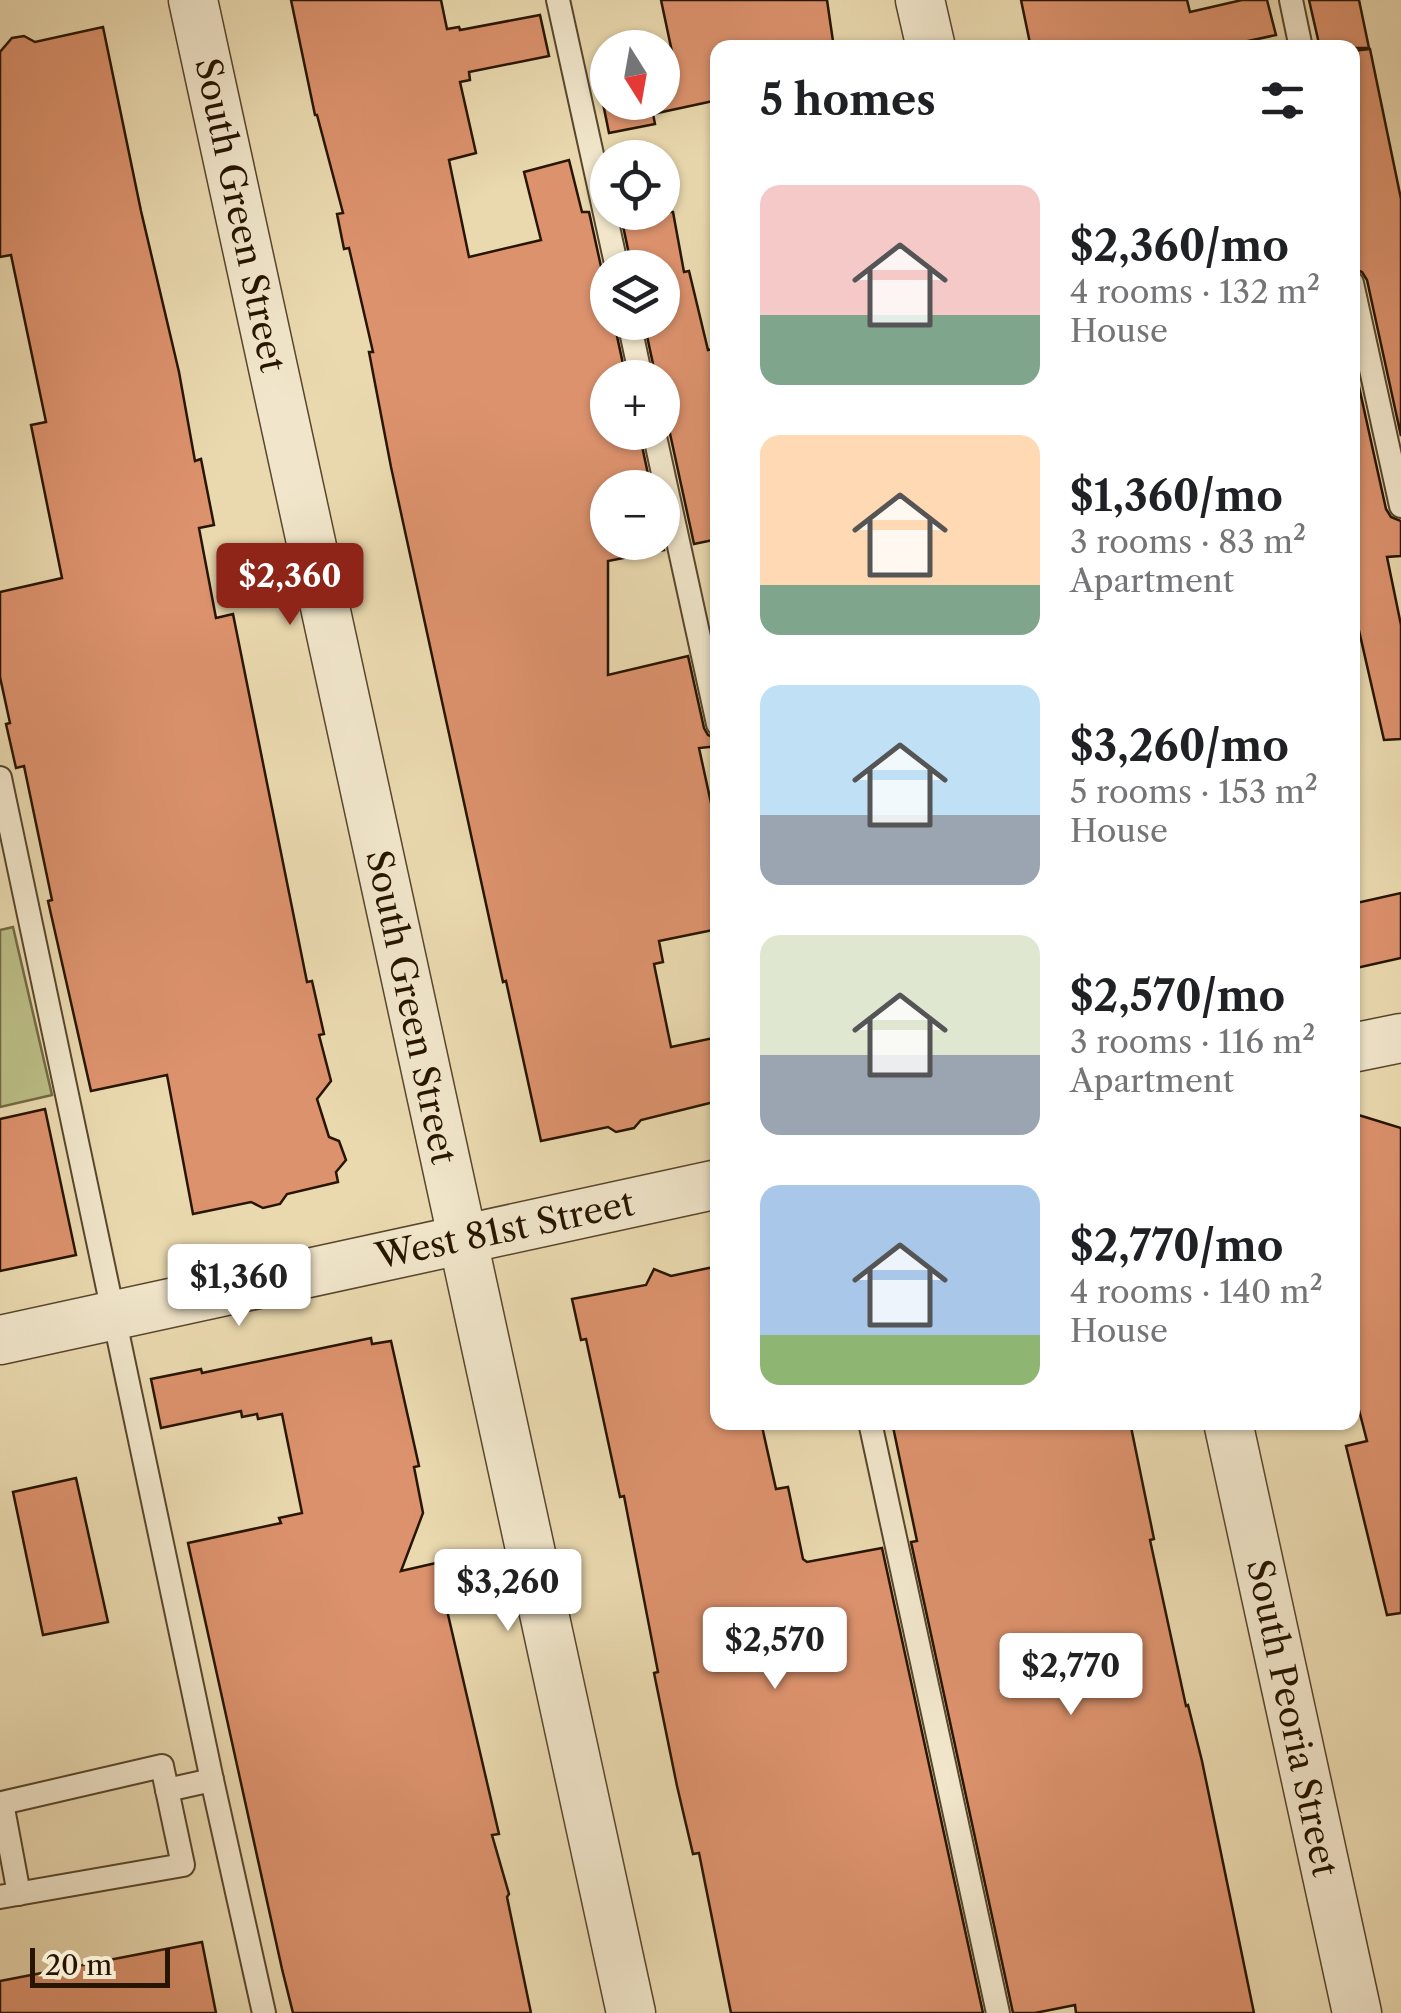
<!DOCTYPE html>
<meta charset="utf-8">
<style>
:root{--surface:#fff;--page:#f2f2f2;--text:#202124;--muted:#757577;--accent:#8f2418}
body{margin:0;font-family:"Libre Caslon Text",serif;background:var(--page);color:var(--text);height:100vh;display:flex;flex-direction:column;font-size:38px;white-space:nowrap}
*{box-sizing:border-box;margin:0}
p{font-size:32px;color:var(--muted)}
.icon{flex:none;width:55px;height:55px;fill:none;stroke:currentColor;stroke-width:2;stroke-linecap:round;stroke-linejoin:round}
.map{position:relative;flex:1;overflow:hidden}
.drawer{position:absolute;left:710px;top:40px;width:650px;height:1390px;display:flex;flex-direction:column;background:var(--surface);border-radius:20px;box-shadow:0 2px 8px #0004}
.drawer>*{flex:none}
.needle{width:65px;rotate:169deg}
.fabs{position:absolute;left:590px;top:30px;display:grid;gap:20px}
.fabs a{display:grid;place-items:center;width:90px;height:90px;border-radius:50%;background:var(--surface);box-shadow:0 2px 8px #0004;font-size:50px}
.scale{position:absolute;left:30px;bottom:25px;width:140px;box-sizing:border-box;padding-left:10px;border:5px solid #271500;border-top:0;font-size:28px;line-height:35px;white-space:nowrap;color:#271500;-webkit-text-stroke:8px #f1e6cb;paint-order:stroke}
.price{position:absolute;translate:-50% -85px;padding:0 22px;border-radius:10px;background:#fff;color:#222;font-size:32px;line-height:65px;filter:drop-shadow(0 2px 5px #0008)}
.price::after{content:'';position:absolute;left:50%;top:60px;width:30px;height:22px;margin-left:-15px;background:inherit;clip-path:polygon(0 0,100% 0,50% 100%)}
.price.current{background:var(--accent);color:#fff}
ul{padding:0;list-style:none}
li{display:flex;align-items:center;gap:30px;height:250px;padding:0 50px}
li span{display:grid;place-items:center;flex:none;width:280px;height:200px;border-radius:20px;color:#555}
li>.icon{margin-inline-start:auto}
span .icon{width:120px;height:120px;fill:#fffc;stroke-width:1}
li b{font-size:42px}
h2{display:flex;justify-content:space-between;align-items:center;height:120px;padding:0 50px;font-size:42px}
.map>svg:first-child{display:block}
</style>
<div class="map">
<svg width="1401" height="2013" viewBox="0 0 1401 2013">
<rect width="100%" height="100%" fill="#ead9af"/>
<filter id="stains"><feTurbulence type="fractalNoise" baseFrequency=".002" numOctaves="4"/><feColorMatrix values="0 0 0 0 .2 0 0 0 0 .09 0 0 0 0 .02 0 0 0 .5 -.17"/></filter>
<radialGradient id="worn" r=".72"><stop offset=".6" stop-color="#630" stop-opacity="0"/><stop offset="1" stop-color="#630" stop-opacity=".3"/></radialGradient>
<path fill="#bcbe87" stroke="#726a44" stroke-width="2.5" d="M 13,927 L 52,1095 L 0,1107 L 0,930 Z"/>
<g fill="#dc926d" stroke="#271500" stroke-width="2.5">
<path d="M 291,0 L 441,0 L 447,29 L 459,27 L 460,30 L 540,15 L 549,56 L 469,72 L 470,80 L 460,82 L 476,153 L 449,160 L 469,257 L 541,240 L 524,172 L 569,160 L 582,212 L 589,212 L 602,271 L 608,279 L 608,322 L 614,322 L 626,378 L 608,378 L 608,432 L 639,432 L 651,488 L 608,488 L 608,542 L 662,541 L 664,550 L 608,561 L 608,675 L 688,656 L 704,728 L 708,735 L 718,739 L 718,746 L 699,748 L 718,835 L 718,929 L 659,941 L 663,962 L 654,964 L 671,1047 L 718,1037 L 718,1101 L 641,1120 L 634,1128 L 616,1132 L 608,1127 L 541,1141 L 506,981 L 503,982 L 391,467 L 369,352 L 373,352 L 349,248 L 344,249 L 337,214 L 343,213 L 317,115 L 315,115 Z"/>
<path d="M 661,0 L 827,0 L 834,48 L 718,48 L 718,100 L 653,114 L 655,124 L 609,133 L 596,69 L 608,66 L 608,102 L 662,102 L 662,55 L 672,52 Z"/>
<path d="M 1021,0 L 1187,0 L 1190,12 L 1242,0 L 1267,0 L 1276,35 L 1216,48 L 1031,48 Z"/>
<path d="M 1309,0 L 1359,0 L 1369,48 L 1320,48 Z"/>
<path d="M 103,27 L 141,211 L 179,372 L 195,461 L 201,459 L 214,525 L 199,528 L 216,618 L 233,614 L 307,982 L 312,981 L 324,1034 L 319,1035 L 331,1081 L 317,1099 L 329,1137 L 339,1141 L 346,1160 L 336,1172 L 338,1182 L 287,1194 L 280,1204 L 263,1208 L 251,1202 L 193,1214 L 167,1075 L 91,1091 L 48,901 L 52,900 L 24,766 L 16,768 L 6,724 L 10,723 L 0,677 L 0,592 L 62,578 L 31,425 L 46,422 L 11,255 L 0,257 L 0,52 L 12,38 L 24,36 L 35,42 Z"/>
<path d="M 1370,49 L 1401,199 L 1401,436 L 1367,280 L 1362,272 L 1352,268 L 1352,51 Z"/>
<path d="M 620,212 L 673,212 L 684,272 L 689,271 L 708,350 L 718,348 L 718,539 L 694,544 L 669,429 L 662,420 L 662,378 L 656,378 L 644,322 L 662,322 L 662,268 L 632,268 Z"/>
<path d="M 1352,355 L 1386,509 L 1391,517 L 1401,521 L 1401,556 L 1387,557 L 1401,625 L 1401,739 L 1384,740 L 1352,600 Z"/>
<path d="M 1401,893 L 1401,958 L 1352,969 L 1352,904 Z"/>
<path d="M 45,1109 L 76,1255 L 0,1271 L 0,1119 Z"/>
<path d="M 1352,1113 L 1401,1128 L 1401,1613 L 1387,1615 L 1346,1446 L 1367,1441 L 1352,1383 Z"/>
<path d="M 718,1266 L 718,1422 L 761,1422 L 776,1489 L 788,1487 L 803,1559 L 807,1562 L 882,1548 L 983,2013 L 731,2013 L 699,1853 L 693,1854 L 677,1786 L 654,1673 L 658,1672 L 624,1496 L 620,1497 L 586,1339 L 581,1340 L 572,1299 L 646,1285 L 654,1269 L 671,1276 Z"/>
<path d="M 371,1338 L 372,1344 L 391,1341 L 419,1466 L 414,1467 L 423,1513 L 401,1571 L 436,1563 L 499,1834 L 492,1835 L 509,1894 L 507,1897 L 531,2013 L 293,2013 L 282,1969 L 188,1543 L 281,1523 L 279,1518 L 302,1513 L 282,1414 L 258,1419 L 257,1414 L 242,1417 L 241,1411 L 161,1428 L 151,1379 L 201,1369 L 202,1373 Z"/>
<path d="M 892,1422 L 1130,1422 L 1154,1539 L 1150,1540 L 1186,1706 L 1188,1705 L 1202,1761 L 1254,2013 L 1076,2013 L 1075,2005 L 1035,2013 L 1013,2013 L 911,1542 L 917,1541 Z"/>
<path d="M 76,1478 L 108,1622 L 43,1635 L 13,1492 Z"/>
<path d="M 202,1942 L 216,2013 L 0,2013 L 0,1981 Z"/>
</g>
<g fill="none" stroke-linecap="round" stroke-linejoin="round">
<defs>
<g id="service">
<path d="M 558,0 L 617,268"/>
<path d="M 1291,0 L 1301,48"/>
<path d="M 1352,283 L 1401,506"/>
<path d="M 629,322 L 641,378"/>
<path d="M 654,432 L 718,724"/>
<path d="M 0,778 L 212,1780 L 264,2013"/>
<path d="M 870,1422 L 998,2013"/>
<path d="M 167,1790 L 212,1780"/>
<path d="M 0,1897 L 183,1865 L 162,1766 L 2,1803 L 19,1894"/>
</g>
<g id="minor">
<path d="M 193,0 L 631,2013"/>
<path d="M 920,0 L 931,48"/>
<path d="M 1352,1048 L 1401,1038"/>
<path d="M 0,1340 L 718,1184"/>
<path d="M 1228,1422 L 1357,2013"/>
</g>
</defs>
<use href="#service" stroke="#58462c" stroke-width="26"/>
<use href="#minor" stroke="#58462c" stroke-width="51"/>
<use href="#service" stroke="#f1e6cb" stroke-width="22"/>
<use href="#minor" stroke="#f1e6cb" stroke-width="48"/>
</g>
<g text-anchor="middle" stroke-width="9" stroke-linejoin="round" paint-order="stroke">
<g font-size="35" fill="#271500" stroke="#f1e6cb">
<text transform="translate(240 215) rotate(78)" y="12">South Green Street</text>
<text transform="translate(411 1007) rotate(78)" y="12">South Green Street</text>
<text transform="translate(505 1230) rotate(-12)" y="12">West 81st Street</text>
<text transform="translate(1292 1718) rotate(78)" y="12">South Peoria Street</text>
</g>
</g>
<rect width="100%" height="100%" filter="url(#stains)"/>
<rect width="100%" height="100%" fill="url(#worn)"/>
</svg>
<div class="fabs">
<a><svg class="needle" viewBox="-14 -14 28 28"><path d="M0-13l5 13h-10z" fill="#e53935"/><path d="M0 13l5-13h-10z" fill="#757577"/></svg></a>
<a><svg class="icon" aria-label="locate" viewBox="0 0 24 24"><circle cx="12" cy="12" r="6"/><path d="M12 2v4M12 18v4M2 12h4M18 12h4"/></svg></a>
<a><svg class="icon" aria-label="layers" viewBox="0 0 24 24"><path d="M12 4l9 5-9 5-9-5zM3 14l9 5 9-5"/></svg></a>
<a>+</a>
<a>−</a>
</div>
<div class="scale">20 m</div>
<b class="price current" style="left:290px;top:628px">$2,360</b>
<b class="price" style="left:239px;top:1329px">$1,360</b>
<b class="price" style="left:508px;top:1634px">$3,260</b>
<b class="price" style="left:775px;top:1692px">$2,570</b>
<b class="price" style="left:1071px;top:1718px">$2,770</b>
<section class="drawer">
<h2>5 homes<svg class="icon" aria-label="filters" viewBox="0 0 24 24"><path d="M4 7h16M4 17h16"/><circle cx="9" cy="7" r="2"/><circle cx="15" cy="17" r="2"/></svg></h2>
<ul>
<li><span style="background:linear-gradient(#f6c9c9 65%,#7fa58c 0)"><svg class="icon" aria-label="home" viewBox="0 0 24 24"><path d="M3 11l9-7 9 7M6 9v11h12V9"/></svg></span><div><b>$2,360/mo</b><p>4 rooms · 132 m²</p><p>House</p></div></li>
<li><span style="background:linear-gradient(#ffd9b3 75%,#7fa58c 0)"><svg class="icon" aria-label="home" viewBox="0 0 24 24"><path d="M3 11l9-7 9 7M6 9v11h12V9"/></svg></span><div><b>$1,360/mo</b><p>3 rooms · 83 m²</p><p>Apartment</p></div></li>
<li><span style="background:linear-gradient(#bfe0f5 65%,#9aa5b1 0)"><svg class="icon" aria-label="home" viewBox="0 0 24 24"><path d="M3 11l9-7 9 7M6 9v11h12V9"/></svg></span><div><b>$3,260/mo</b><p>5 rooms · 153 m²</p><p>House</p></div></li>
<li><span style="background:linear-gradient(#dfe7d0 60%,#9aa5b1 0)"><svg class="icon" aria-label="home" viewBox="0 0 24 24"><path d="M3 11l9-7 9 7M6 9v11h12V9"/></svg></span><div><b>$2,570/mo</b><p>3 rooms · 116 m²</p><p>Apartment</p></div></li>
<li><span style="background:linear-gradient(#a9c7e8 75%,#8fb573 0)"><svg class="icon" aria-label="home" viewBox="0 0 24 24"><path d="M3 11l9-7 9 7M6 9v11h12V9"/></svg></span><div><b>$2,770/mo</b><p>4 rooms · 140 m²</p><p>House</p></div></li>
</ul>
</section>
</div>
